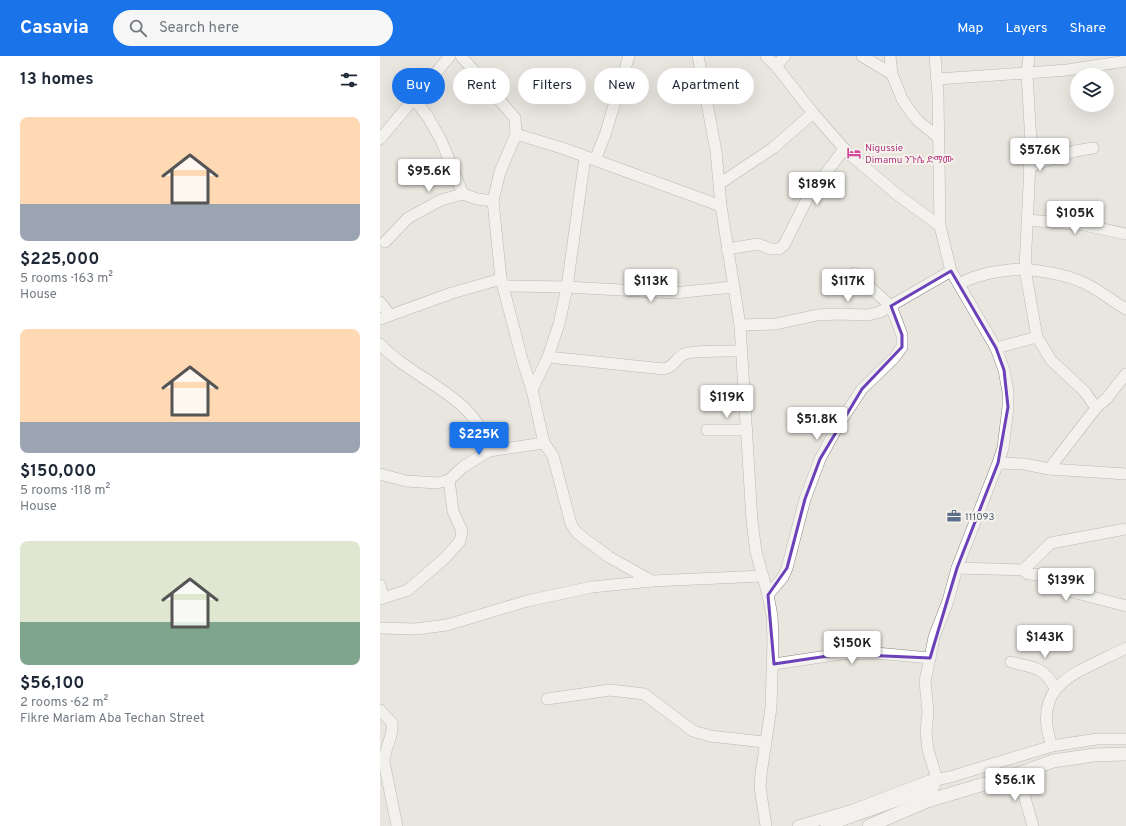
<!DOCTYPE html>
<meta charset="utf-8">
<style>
:root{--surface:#fff;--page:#f6f6f7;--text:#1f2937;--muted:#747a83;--accent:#1a73e8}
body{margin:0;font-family:Overpass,"Noto Sans Ethiopic",sans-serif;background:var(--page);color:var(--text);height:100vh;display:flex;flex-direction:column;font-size:15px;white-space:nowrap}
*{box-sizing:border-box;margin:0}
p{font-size:13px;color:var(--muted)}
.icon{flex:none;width:22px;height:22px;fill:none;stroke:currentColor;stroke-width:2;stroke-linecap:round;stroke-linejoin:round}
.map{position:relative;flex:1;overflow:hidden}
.details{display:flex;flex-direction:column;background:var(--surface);width:380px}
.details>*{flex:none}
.guide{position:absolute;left:12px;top:12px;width:380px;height:36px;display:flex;gap:8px}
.tools{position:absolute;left:690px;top:12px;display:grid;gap:8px}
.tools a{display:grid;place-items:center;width:44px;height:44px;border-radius:50%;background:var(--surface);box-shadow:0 4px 16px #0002;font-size:20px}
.price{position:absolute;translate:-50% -34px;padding:0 9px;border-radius:4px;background:#fff;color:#222;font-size:13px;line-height:26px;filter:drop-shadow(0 1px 2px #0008)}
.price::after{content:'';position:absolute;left:50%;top:24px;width:12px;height:9px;margin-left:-6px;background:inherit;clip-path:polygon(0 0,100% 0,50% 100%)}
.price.selected{background:var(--accent);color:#fff}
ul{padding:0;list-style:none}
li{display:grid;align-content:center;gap:8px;height:212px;padding:0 20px}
li span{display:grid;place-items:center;height:124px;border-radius:8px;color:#555}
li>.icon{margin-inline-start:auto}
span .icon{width:72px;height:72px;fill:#fffc;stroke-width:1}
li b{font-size:17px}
h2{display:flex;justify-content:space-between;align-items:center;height:48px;padding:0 20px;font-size:17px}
.pill{padding:0 14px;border-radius:18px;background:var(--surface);box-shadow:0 4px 16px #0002;font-size:14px;line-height:36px}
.pill.selected{background:var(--accent);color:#fff}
header{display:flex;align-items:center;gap:24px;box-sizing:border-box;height:56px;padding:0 20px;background:var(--accent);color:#fff}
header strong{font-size:19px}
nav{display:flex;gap:22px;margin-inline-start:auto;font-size:14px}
.search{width:280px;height:36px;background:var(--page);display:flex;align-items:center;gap:10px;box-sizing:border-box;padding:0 14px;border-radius:22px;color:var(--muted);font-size:15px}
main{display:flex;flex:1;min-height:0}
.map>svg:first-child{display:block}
</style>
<header>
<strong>Casavia</strong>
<div class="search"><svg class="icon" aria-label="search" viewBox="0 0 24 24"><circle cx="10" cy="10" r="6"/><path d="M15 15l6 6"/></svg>Search here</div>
<nav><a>Map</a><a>Layers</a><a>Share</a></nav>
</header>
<main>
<section class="details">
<h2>13 homes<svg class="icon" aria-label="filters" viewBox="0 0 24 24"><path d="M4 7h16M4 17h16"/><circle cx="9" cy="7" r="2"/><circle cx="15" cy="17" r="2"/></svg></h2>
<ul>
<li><span style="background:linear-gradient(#ffd9b3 70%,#9aa5b1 0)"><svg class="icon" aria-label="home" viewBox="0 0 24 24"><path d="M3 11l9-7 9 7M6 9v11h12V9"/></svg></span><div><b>$225,000</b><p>5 rooms · 163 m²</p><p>House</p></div></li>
<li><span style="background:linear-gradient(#ffd9b3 75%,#9aa5b1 0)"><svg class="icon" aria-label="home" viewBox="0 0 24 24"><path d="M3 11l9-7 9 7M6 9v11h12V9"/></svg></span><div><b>$150,000</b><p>5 rooms · 118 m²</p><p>House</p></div></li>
<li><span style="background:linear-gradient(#dfe7d0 65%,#7fa58c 0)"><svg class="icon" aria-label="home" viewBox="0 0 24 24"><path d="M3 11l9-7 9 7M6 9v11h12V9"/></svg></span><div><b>$56,100</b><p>2 rooms · 62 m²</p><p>Fikre Mariam Aba Techan Street</p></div></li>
</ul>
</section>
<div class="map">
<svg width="746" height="770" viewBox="0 0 746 770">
<rect width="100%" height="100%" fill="#e9e5df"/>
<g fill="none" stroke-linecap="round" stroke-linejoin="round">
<defs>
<g id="minor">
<path d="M 81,0 L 135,62 L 136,78 L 120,116 L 113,145 L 121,223 L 142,303 L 152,334 L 164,387"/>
<path d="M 318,0 L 336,95 L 341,150 L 360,269 L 372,465 L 376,496 L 388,539 L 392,560 L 393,585 L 391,652 L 381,718 L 380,731 L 386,770"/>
<path d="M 386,0 L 396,10 L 433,57 L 468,97 L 519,140 L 560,170"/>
<path d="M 482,0 L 512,18 L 522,43 L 530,55 L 538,65 L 558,81"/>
<path d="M 510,0 L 512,18"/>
<path d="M 396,10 L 405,0"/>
<path d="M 557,23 L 647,17 L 649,0"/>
<path d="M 34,43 L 48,61 L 61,84 L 83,138"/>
<path d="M 136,78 L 185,93 L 341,150"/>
<path d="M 0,83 L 70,0"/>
<path d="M 215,104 L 225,79 L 249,0"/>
<path d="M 649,111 L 695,95 L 713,92"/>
<path d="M 339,128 L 393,92 L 433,57"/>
<path d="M 648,164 L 704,169 L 746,178"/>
<path d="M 5,186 L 28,162 L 61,144 L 83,138 L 97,143 L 113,145"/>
<path d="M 347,193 L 378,188 L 391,193 L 399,193 L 404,189 L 428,141 L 464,93"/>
<path d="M 579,228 C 599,217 621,214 645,213 L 651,87 L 647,17 L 687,14 L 746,5"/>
<path d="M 124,230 L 187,231 L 294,237 L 353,231"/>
<path d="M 0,246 L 10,259"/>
<path d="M 0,263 L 72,237 L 121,223"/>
<path d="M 360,269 L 396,268 L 437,259 L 458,258 L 488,259 L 500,256 L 571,215"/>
<path d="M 657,281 L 645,213 C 668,216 691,219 712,231 C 724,238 734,246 746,253"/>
<path d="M 0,288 C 34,325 98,340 109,395 L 164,387 L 173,400 L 191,468 L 197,477 L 229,501 L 272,525 L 383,520"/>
<path d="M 616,292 L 657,281 L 671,304 L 705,336 L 716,352 L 727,342 L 746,318"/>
<path d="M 168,301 L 284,313 C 294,311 296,302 304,298 C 315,294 349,295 362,295"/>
<path d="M 152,334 L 168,301 L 179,268 L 187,231 L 205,101"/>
<path d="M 327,374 L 367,374"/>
<path d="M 618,407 L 644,408 L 669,413 L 716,352"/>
<path d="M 669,413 L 746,418"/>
<path d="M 0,418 L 26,425 L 57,427 L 69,424 L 83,411 L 109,395"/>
<path d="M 577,512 L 643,514 L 648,518 L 676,520 L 693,536 L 746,550"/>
<path d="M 643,514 L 671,487 L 746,473"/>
<path d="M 0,529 L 3,542"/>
<path d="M 388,539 L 403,521 L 407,512 L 425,443 L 440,403 L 459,368 L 482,333 L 514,302 L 522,291 L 522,279 L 511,250 L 474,217"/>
<path d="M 0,543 L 28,534 L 65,502 L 80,485 L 82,475 L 73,455 L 69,424"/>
<path d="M 0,572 L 36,573 L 67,569 L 147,545 L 212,531 L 272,525"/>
<path d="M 631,606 C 654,612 663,610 675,632"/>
<path d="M 394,608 L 461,598 L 496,597 L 550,602"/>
<path d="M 167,643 L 230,634 L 264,638 L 313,675 L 330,680 L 384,686"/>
<path d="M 0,654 L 12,667 C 14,681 4,692 4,706 L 17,770"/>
<path d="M 672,690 C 649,626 700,616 746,592"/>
<path d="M 638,718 L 653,770"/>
<path d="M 418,770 L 473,754 L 549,725 L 570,721 L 672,690 L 717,683 L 746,683"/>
<path d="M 446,770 L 547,734 L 553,732 L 557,723 L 548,694 L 546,676 L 548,656 L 545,625 L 550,602 L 554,581 L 568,545 L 577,512 L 618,407 L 623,392 L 628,351 L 628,336 L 624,314 L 616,292 L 571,215 L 560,170 L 558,39 L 555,0"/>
</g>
<path id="major" d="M 489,770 L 547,745 L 638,718 L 673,705 L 714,699 L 746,698"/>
</defs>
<use href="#minor" stroke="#86837d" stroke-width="12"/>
<use href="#major" stroke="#86837d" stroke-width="14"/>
<use href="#minor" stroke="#fff" stroke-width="11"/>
<use href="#major" stroke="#fff" stroke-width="13"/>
</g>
<path d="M0 0H746V770H0ZM 571,215 L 616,292 L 624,314 L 628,351 L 618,407 L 577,512 L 550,602 L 461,598 L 394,608 L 388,539 L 407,512 L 425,443 L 440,403 L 482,333 L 522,291 L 522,279 L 511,250 Z" fill="#e9e5df" fill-opacity=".55" fill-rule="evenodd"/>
<path fill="none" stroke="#6b41b9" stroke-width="3" stroke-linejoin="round" d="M 571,215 L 616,292 L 624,314 L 628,351 L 618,407 L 577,512 L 550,602 L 461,598 L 394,608 L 388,539 L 407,512 L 425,443 L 440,403 L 482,333 L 522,291 L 522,279 L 511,250 Z"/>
<defs>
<symbol id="hotel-bare" viewBox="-9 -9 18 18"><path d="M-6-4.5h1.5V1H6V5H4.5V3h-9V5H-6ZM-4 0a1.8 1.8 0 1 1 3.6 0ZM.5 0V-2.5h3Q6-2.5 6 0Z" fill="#d1479c" stroke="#f6f2ec" stroke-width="2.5" paint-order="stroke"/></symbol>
<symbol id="office-bare" viewBox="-9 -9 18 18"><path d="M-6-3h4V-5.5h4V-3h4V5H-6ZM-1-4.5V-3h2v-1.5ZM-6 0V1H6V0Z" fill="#5c6f8a" stroke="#f6f2ec" stroke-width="2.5" paint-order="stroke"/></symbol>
</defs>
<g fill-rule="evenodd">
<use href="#hotel-bare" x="464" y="87" width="20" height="20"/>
<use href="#office-bare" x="564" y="450" width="20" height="20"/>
</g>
<g text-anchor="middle" stroke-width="4" stroke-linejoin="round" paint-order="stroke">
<g font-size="10" fill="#b23c85" stroke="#f6f2ec" text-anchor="start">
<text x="485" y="95">Nigussie<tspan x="485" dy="12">Dimamu ንጉሴ ድማሙ</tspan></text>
</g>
<g font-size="10" fill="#4e5e75" stroke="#f6f2ec" text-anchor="start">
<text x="585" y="464">111093</text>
</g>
</g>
</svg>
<div class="tools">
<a><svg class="icon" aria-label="layers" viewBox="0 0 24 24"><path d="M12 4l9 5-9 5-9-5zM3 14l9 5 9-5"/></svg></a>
</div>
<b class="price" style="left:660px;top:116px">$57.6K</b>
<b class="price" style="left:49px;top:137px">$95.6K</b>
<b class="price" style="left:437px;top:150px">$189K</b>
<b class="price" style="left:695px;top:179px">$105K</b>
<b class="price" style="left:271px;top:247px">$113K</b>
<b class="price" style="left:468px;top:247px">$117K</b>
<b class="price" style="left:347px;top:363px">$119K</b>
<b class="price" style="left:437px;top:385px">$51.8K</b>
<b class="price selected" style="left:99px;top:400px">$225K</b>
<b class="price" style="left:686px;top:546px">$139K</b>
<b class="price" style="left:665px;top:603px">$143K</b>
<b class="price" style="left:472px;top:609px">$150K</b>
<b class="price" style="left:635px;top:746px">$56.1K</b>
<div class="guide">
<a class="pill selected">Buy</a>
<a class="pill">Rent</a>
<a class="pill">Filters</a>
<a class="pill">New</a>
<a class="pill">Apartment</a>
</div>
</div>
</main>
